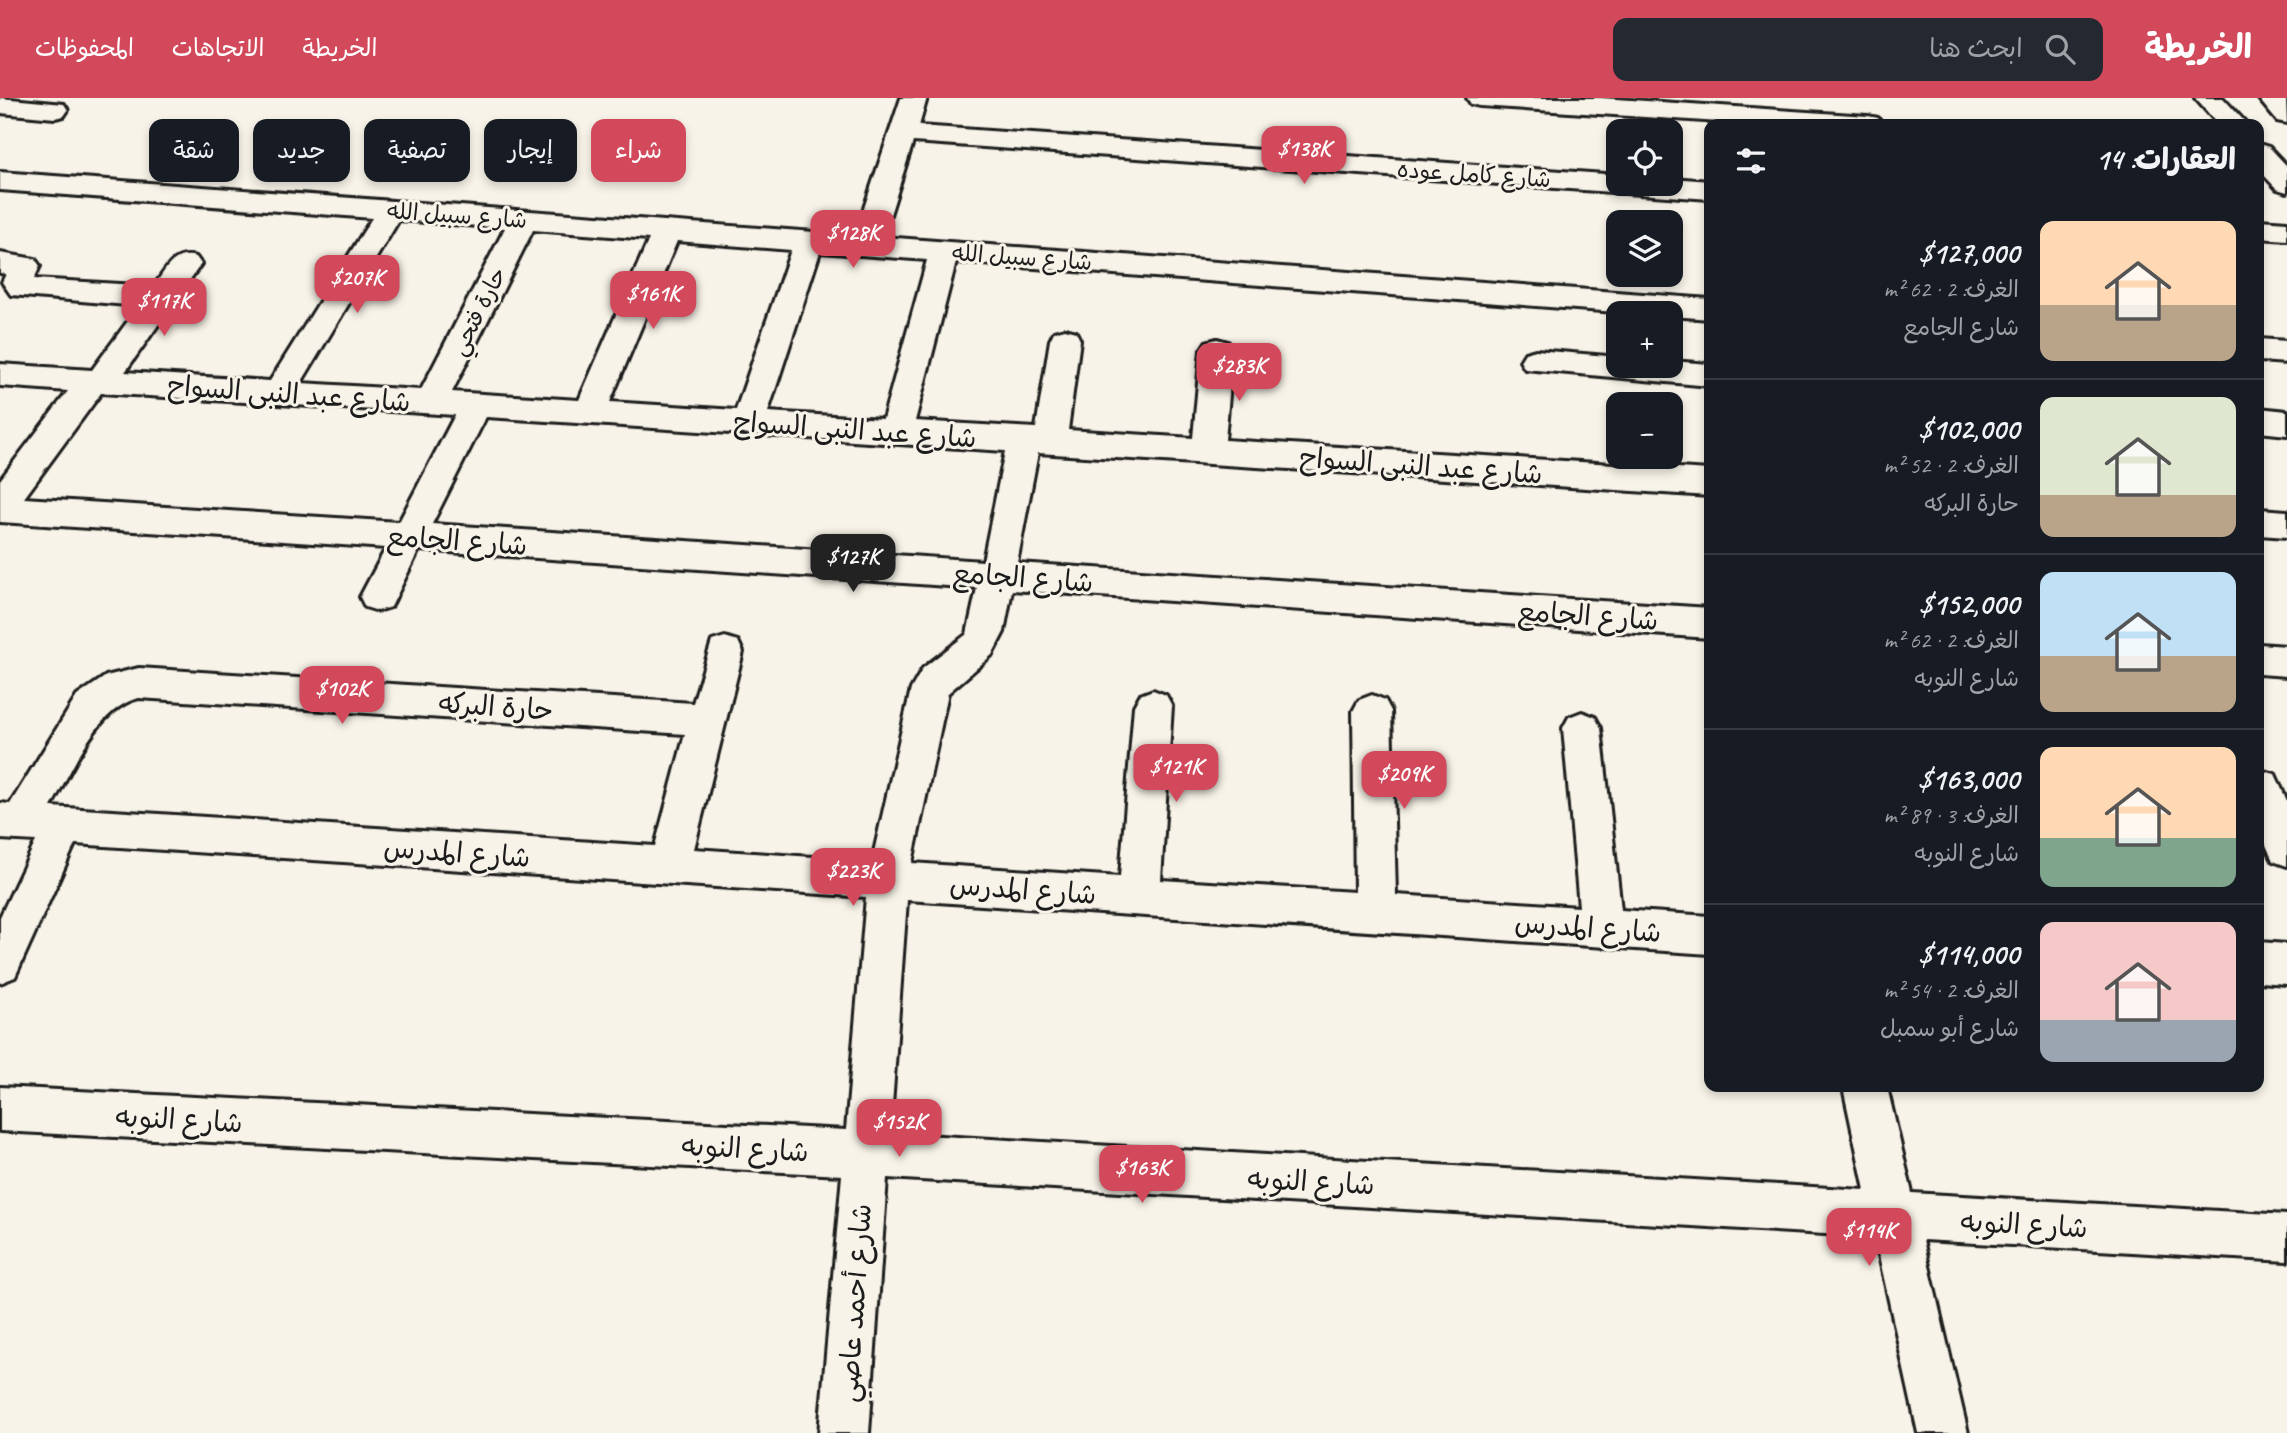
<!DOCTYPE html>
<html lang="ar">
<meta charset="utf-8">
<style>
:root{--surface:#171b24;--page:#242831;--text:#f1f3f6;--muted:#9ea1a6;--line:#363941;--accent:#d1495b}
body{margin:0;font-family:Caveat,"Playpen Sans Arabic",sans-serif;background:var(--page);color:var(--text);direction:rtl;height:100vh;display:flex;flex-direction:column;font-size:26px;white-space:nowrap}
*{box-sizing:border-box;margin:0}
p{font-size:23px;color:var(--muted)}
.icon{flex:none;width:38px;height:38px;fill:none;stroke:currentColor;stroke-width:2;stroke-linecap:round;stroke-linejoin:round}
.map{position:relative;flex:1;overflow:hidden;direction:ltr}
.drawer{position:absolute;left:1704px;top:21px;width:560px;height:973px;display:flex;flex-direction:column;background:var(--surface);border-radius:14px;box-shadow:0 4px 10px #0003;direction:rtl}
.drawer>*{flex:none}
.guide{position:absolute;left:21px;top:21px;width:665px;height:63px;direction:rtl;display:flex;gap:14px}
.tools{position:absolute;left:1606px;top:21px;display:grid;gap:14px}
.tools a{display:grid;place-items:center;width:77px;height:77px;border-radius:14px;background:var(--surface);box-shadow:0 4px 10px #0003;font-size:35px}
.price{position:absolute;translate:-50% -60px;padding:0 16px;border-radius:14px;background:var(--accent);color:#fff;font-size:23px;line-height:46px;filter:drop-shadow(0 2px 4px #0008)}
.price::after{content:'';position:absolute;left:50%;top:42px;width:21px;height:16px;margin-left:-10px;background:inherit;clip-path:polygon(0 0,100% 0,50% 100%)}
.price.selected{background:#222;color:#fff}
ul{padding:0;list-style:none}
li{display:flex;align-items:center;gap:21px;height:175px;padding:0 28px}
li+li{border-top:2px solid var(--line)}
li span{display:grid;place-items:center;flex:none;width:196px;height:140px;border-radius:14px;color:#555}
li>.icon{margin-inline-start:auto}
span .icon{width:84px;height:84px;fill:#fffc;stroke-width:1}
li b{font-size:30px}
h2{display:flex;justify-content:space-between;align-items:center;height:84px;padding:0 28px;font-size:30px}
.pill{padding:0 24px;border-radius:14px;background:var(--surface);box-shadow:0 4px 10px #0003;font-size:24px;line-height:63px}
.pill.selected{background:var(--accent);color:#fff}
header{display:flex;align-items:center;gap:42px;box-sizing:border-box;height:98px;padding:0 35px;background:var(--accent);color:#fff}
header strong{font-size:33px}
nav{display:flex;gap:38px;margin-inline-start:auto;font-size:24px}
.search{width:490px;height:63px;background:var(--page);display:flex;align-items:center;gap:18px;box-sizing:border-box;padding:0 24px;border-radius:14px;color:var(--muted);font-size:26px}
.map>svg:first-child{display:block}
</style>
<header>
<strong>الخريطة</strong>
<div class="search"><svg class="icon" aria-label="search" viewBox="0 0 24 24"><circle cx="10" cy="10" r="6"/><path d="M15 15l6 6"/></svg>ابحث هنا</div>
<nav><a>الخريطة</a><a>الاتجاهات</a><a>المحفوظات</a></nav>
</header>
<div class="map">
<svg width="2287" height="1335" viewBox="0 0 2287 1335">
<rect width="100%" height="100%" fill="#f7f3e8"/>
<filter id="ink" filterUnits="userSpaceOnUse"><feTurbulence type="fractalNoise" baseFrequency=".0143" numOctaves="2"/><feDisplacementMap in="SourceGraphic" scale="14" xChannelSelector="R" yChannelSelector="G"/><feConvolveMatrix kernelMatrix="1 2 1 2 8 2 1 2 1" color-interpolation-filters="sRGB"/></filter>
<g filter="url(#ink)">
<g fill="none" stroke-linecap="round" stroke-linejoin="round">
<defs>
<g id="minor">
<path d="M 0,0 L 64,6 L 68,12 L 64,18 L 55,20 L 0,15 Z"/>
<path d="M 901,0 L 927,0 L 919,28 L 1619,77 L 1619,86 L 1671,86 L 1671,80 L 1710,83 L 1710,101 L 913,44 L 883,139 L 1710,201 L 1710,221 L 1671,218 L 1671,215 L 1629,215 L 956,164 L 915,323 L 1036,330 L 1050,242 L 1054,234 L 1065,231 L 1076,234 L 1080,242 L 1068,332 L 1193,340 L 1201,252 L 1206,244 L 1217,241 L 1228,244 L 1233,252 L 1225,342 L 1710,372 L 1710,398 L 1038,355 L 1017,465 L 1710,510 L 1710,540 L 1012,492 L 1004,534 L 992,557 L 948,595 L 912,765 L 1120,779 L 1134,608 L 1140,597 L 1153,592 L 1166,597 L 1172,608 L 1161,782 L 1355,794 L 1353,613 L 1359,602 L 1372,597 L 1385,602 L 1391,613 L 1396,797 L 1579,809 L 1563,630 L 1569,619 L 1582,614 L 1595,619 L 1601,630 L 1621,812 L 1710,818 L 1710,856 L 907,802 L 890,1035 L 1865,1092 L 1843,989 L 1887,989 L 1912,1095 L 2287,1117 L 2287,1163 L 1923,1142 L 1968,1335 L 1918,1335 L 1875,1139 L 887,1080 L 869,1335 L 819,1335 L 842,1077 L 0,1033 L 0,989 L 846,1032 L 866,799 L 75,746 L 15,879 L 0,885 L 0,819 L 36,743 L 0,741 L 0,705 L 10,706 L 77,598 L 106,578 L 139,570 L 693,605 L 712,543 L 725,539 L 738,543 L 743,554 L 694,751 L 872,763 L 911,591 L 923,570 L 967,536 L 977,490 L 419,452 L 391,509 L 378,513 L 365,509 L 360,499 L 386,450 L 0,424 L 0,382 L 68,293 L 0,288 L 0,266 L 92,272 L 139,208 L 11,197 L 2,184 L 6,176 L 0,175 L 0,155 L 35,161 L 40,168 L 34,181 L 154,188 C 166,172 173,153 196,159 L 201,166 L 196,173 L 125,274 L 270,283 L 372,120 L 0,92 L 0,74 L 855,137 ZM 399,122 L 505,130 L 421,292 L 301,285 ZM 533,132 L 649,141 L 579,302 L 452,294 ZM 677,143 L 791,152 L 736,312 L 610,304 ZM 820,154 L 927,162 L 883,321 L 768,314 ZM 101,295 L 455,317 L 399,424 L 24,400 ZM 486,319 L 1005,353 L 983,463 L 432,426 ZM 139,600 L 685,636 L 655,748 L 51,709 C 71,674 97,609 139,600 Z"/>
<path d="M 1467,0 L 1601,0 L 1868,18 L 1878,20 L 1882,26 L 1750,26 L 1480,8 L 1471,6 Z"/>
<path d="M 2259,122 L 2287,124 L 2287,142 L 2259,140 Z"/>
<path d="M 2259,241 L 2287,243 L 2287,265 L 2259,263 Z"/>
<path d="M 1536,252 L 1619,259 L 1619,268 L 1671,268 L 1671,263 L 1710,266 L 1710,288 L 1525,271 L 1520,263 L 1525,255 Z"/>
<path d="M 2259,310 L 2287,313 L 2287,337 L 2259,334 Z"/>
<path d="M 2259,411 L 2287,413 L 2287,439 L 2259,437 Z"/>
<path d="M 2259,546 L 2287,548 L 2287,578 L 2259,576 Z"/>
<path d="M 2259,672 L 2275,676 L 2287,703 L 2287,768 L 2273,763 L 2259,731 Z"/>
<path d="M 2259,844 L 2287,846 L 2287,886 L 2259,884 Z"/>
</g>
<g id="major">
<path d="M 2195,0 L 2223,0 L 2247,26 L 2218,26 Z"/>
<path d="M 2258,0 L 2286,0 L 2287,25 L 2277,23 Z"/>
<path d="M 2259,46 L 2269,49 L 2287,68 L 2287,94 L 2277,91 L 2259,72 Z"/>
</g>
</defs>
<use href="#minor" stroke="#1c1c1c" stroke-width="6"/>
<use href="#major" stroke="#1c1c1c" stroke-width="6"/>
<use href="#minor" fill="#f7f3e8" fill-rule="evenodd"/>
<use href="#major" fill="#f7f3e8" fill-rule="evenodd"/>
</g>
</g>
<g text-anchor="middle" stroke-width="6" stroke-linejoin="round" paint-order="stroke">
<g font-size="23" fill="#1c1c1c" stroke="#f7f3e8">
<text transform="translate(1474 76) rotate(4)" y="8">شارع كامل عوده</text>
<text transform="translate(457 117) rotate(4)" y="8">شارع سبيل الله</text>
<text transform="translate(1022 159) rotate(4)" y="8">شارع سبيل الله</text>
<text transform="translate(478 213) rotate(-63)" y="8">حارة فتحي</text>
</g>
<g font-size="28" fill="#1c1c1c" stroke="#f7f3e8">
<text transform="translate(289 295) rotate(4)" y="10">شارع عبد النبى السواح</text>
<text transform="translate(855 331) rotate(4)" y="10">شارع عبد النبى السواح</text>
<text transform="translate(1421 367) rotate(4)" y="10">شارع عبد النبى السواح</text>
<text transform="translate(457 442) rotate(4)" y="10">شارع الجامع</text>
<text transform="translate(1023 479) rotate(4)" y="10">شارع الجامع</text>
<text transform="translate(1588 517) rotate(4)" y="10">شارع الجامع</text>
<text transform="translate(496 608) rotate(4)" y="10">حارة البركه</text>
<text transform="translate(457 754) rotate(4)" y="10">شارع المدرس</text>
<text transform="translate(1023 791) rotate(4)" y="10">شارع المدرس</text>
<text transform="translate(1588 829) rotate(4)" y="10">شارع المدرس</text>
<text transform="translate(179 1021) rotate(3)" y="10">شارع النوبه</text>
<text transform="translate(745 1050) rotate(3)" y="10">شارع النوبه</text>
<text transform="translate(1311 1083) rotate(3)" y="10">شارع النوبه</text>
<text transform="translate(2024 1126) rotate(3)" y="10">شارع النوبه</text>
<text transform="translate(854 1205) rotate(-86)" y="10">شارع أحمد عاصي</text>
</g>
</g>
</svg>
<div class="tools">
<a><svg class="icon" aria-label="locate" viewBox="0 0 24 24"><circle cx="12" cy="12" r="6"/><path d="M12 2v4M12 18v4M2 12h4M18 12h4"/></svg></a>
<a><svg class="icon" aria-label="layers" viewBox="0 0 24 24"><path d="M12 4l9 5-9 5-9-5zM3 14l9 5 9-5"/></svg></a>
<a>+</a>
<a>−</a>
</div>
<b class="price" style="left:1304px;top:88px">$138K</b>
<b class="price" style="left:853px;top:172px">$128K</b>
<b class="price" style="left:357px;top:217px">$207K</b>
<b class="price" style="left:653px;top:233px">$161K</b>
<b class="price" style="left:164px;top:240px">$117K</b>
<b class="price" style="left:1239px;top:305px">$283K</b>
<b class="price selected" style="left:853px;top:496px">$127K</b>
<b class="price" style="left:342px;top:628px">$102K</b>
<b class="price" style="left:1176px;top:706px">$121K</b>
<b class="price" style="left:1404px;top:713px">$209K</b>
<b class="price" style="left:853px;top:810px">$223K</b>
<b class="price" style="left:899px;top:1061px">$152K</b>
<b class="price" style="left:1142px;top:1107px">$163K</b>
<b class="price" style="left:1869px;top:1170px">$114K</b>
<div class="guide">
<a class="pill selected">شراء</a>
<a class="pill">إيجار</a>
<a class="pill">تصفية</a>
<a class="pill">جديد</a>
<a class="pill">شقة</a>
</div>
<section class="drawer">
<h2>العقارات: 14<svg class="icon" aria-label="filters" viewBox="0 0 24 24"><path d="M4 7h16M4 17h16"/><circle cx="9" cy="7" r="2"/><circle cx="15" cy="17" r="2"/></svg></h2>
<ul>
<li><span style="background:linear-gradient(#ffd9b3 60%,#b9a48a 0)"><svg class="icon" aria-label="home" viewBox="0 0 24 24"><path d="M3 11l9-7 9 7M6 9v11h12V9"/></svg></span><div><b>$127,000</b><p>الغرف: 2 · 62 m²</p><p>شارع الجامع</p></div></li>
<li><span style="background:linear-gradient(#dfe7d0 70%,#b9a48a 0)"><svg class="icon" aria-label="home" viewBox="0 0 24 24"><path d="M3 11l9-7 9 7M6 9v11h12V9"/></svg></span><div><b>$102,000</b><p>الغرف: 2 · 52 m²</p><p>حارة البركه</p></div></li>
<li><span style="background:linear-gradient(#bfe0f5 60%,#b9a48a 0)"><svg class="icon" aria-label="home" viewBox="0 0 24 24"><path d="M3 11l9-7 9 7M6 9v11h12V9"/></svg></span><div><b>$152,000</b><p>الغرف: 2 · 62 m²</p><p>شارع النوبه</p></div></li>
<li><span style="background:linear-gradient(#ffd9b3 65%,#7fa58c 0)"><svg class="icon" aria-label="home" viewBox="0 0 24 24"><path d="M3 11l9-7 9 7M6 9v11h12V9"/></svg></span><div><b>$163,000</b><p>الغرف: 3 · 89 m²</p><p>شارع النوبه</p></div></li>
<li><span style="background:linear-gradient(#f6c9c9 70%,#9aa5b1 0)"><svg class="icon" aria-label="home" viewBox="0 0 24 24"><path d="M3 11l9-7 9 7M6 9v11h12V9"/></svg></span><div><b>$114,000</b><p>الغرف: 2 · 54 m²</p><p>شارع أبو سمبل</p></div></li>
</ul>
</section>
</div>
